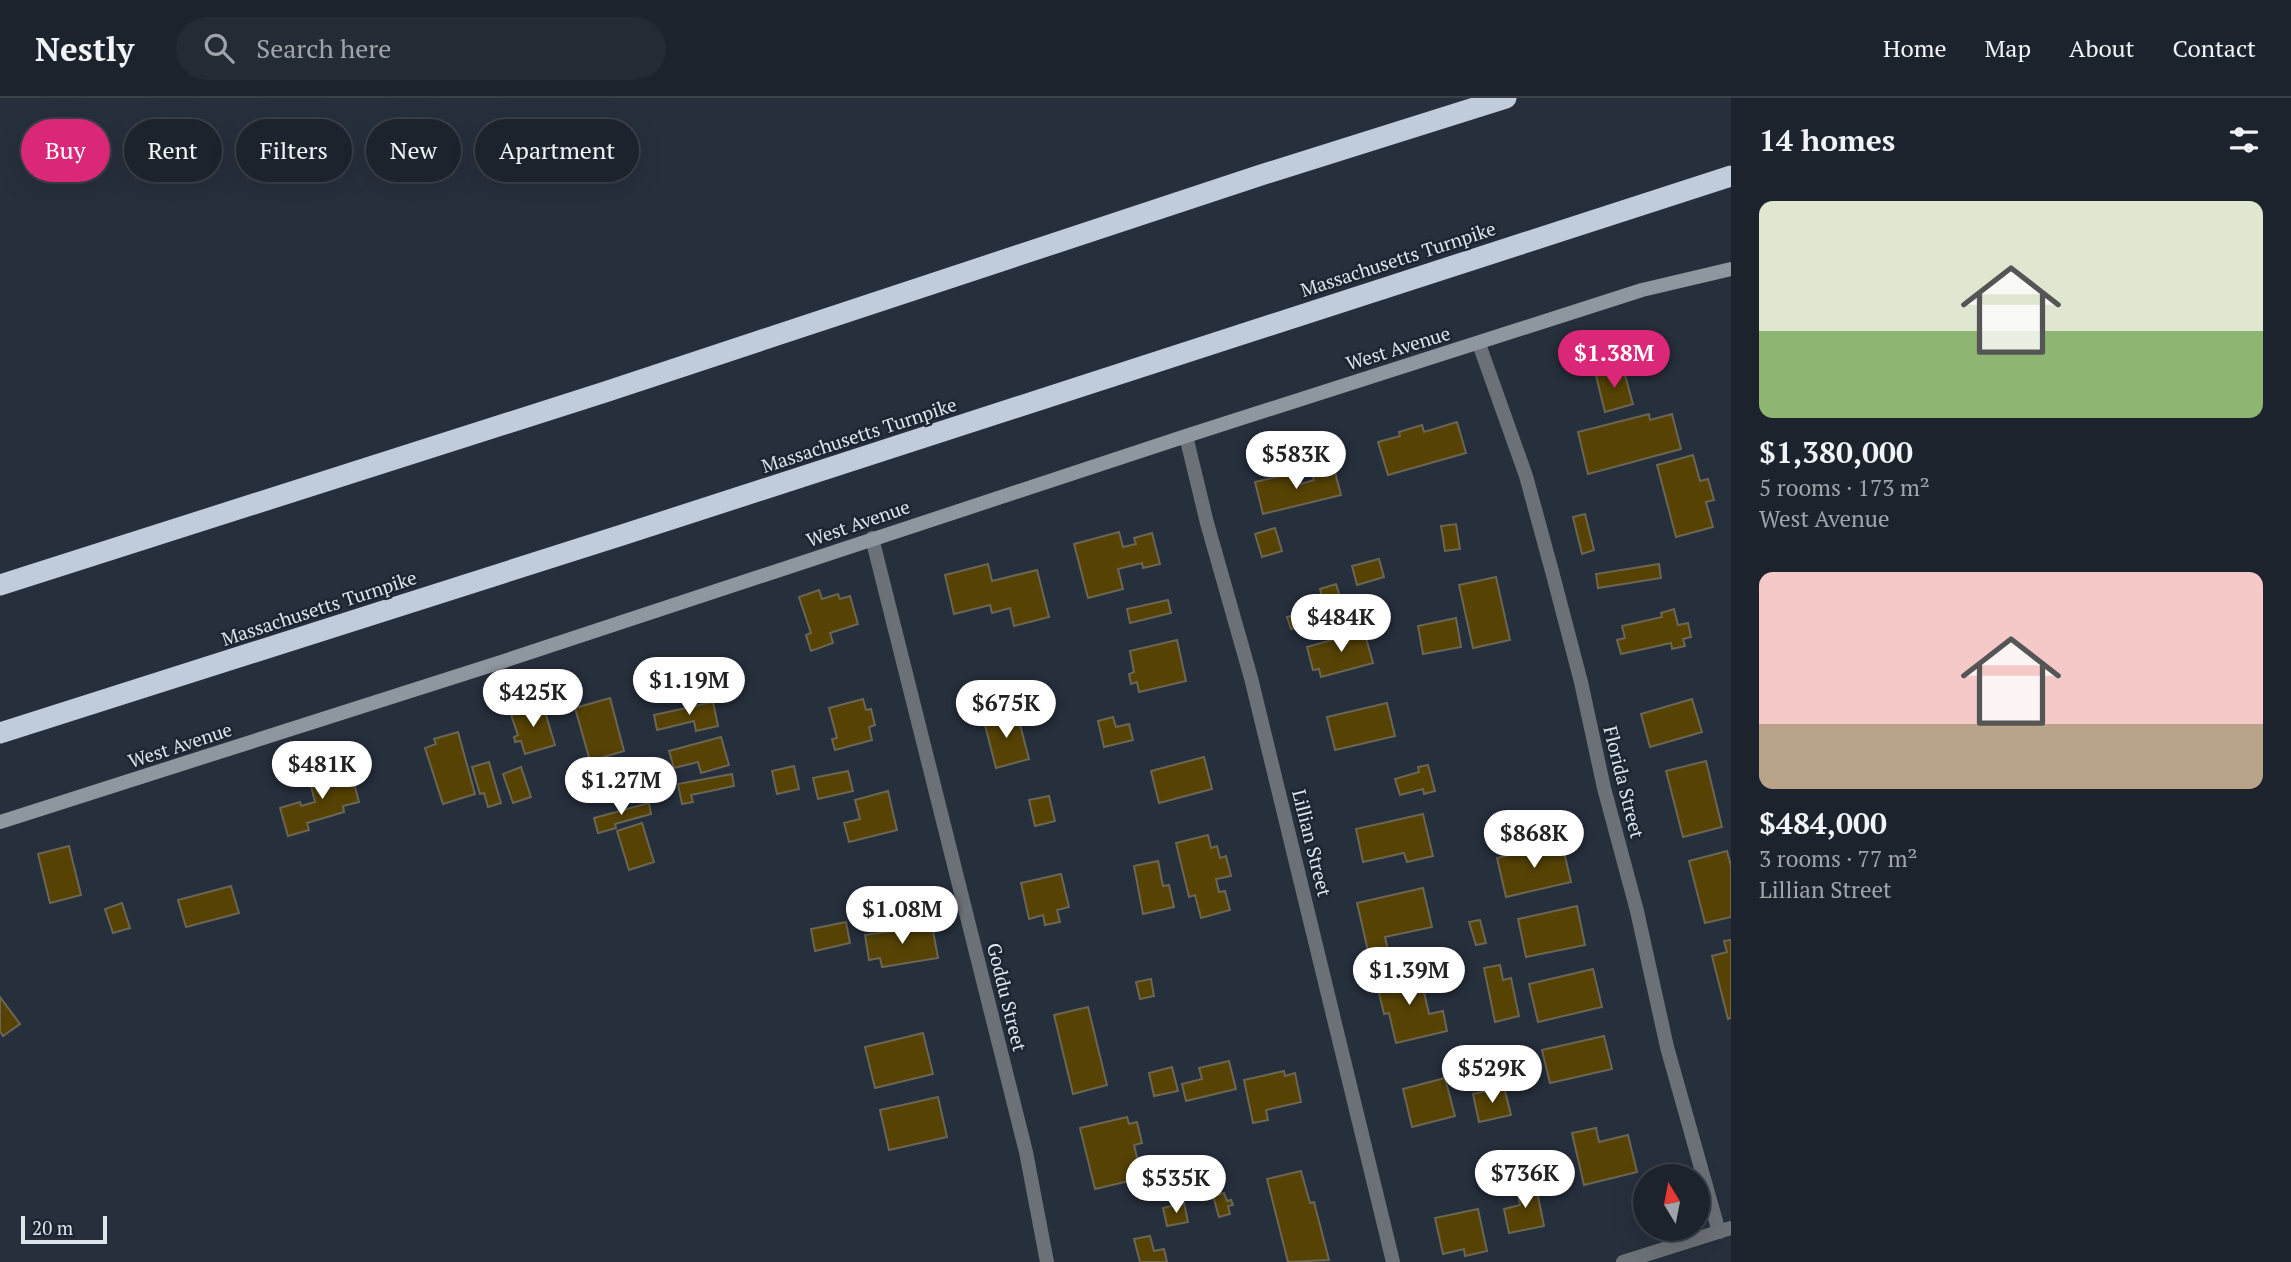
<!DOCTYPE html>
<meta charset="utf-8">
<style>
:root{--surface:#1c232d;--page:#252b35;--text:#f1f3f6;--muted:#a0a4aa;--line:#3a4049;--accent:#db2777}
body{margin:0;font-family:"PT Serif",serif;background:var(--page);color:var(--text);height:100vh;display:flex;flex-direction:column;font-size:26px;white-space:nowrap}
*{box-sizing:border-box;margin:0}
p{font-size:23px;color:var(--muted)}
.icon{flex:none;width:38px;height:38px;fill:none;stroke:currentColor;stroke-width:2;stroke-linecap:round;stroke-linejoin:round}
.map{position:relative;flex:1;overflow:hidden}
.sheet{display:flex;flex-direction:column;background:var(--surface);width:560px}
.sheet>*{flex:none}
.banner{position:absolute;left:21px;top:21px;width:665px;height:63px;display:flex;gap:14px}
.needle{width:46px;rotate:350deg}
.tools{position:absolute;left:1633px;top:1066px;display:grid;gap:14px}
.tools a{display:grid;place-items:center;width:77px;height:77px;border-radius:50%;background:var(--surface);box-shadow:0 7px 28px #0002,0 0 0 2px var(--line);font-size:35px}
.scale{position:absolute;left:21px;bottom:18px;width:86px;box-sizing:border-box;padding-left:7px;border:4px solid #dfe5ed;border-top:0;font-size:19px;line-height:24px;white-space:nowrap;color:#dfe5ed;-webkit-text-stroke:5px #1c2532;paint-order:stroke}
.price{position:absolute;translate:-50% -60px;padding:0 16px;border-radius:24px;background:#fff;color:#222;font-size:23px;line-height:46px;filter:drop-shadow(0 2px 4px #0008)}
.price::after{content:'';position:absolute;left:50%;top:42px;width:21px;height:16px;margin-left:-10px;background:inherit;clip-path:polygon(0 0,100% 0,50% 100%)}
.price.active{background:var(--accent);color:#fff}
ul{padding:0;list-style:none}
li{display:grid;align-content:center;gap:14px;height:371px;padding:0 28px}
li span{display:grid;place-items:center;height:217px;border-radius:14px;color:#555}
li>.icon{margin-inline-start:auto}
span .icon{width:126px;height:126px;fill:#fffc;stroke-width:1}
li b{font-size:30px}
h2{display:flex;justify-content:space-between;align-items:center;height:84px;padding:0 28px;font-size:30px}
.chip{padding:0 24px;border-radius:32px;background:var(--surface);box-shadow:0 7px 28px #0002,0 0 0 2px var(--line);font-size:24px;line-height:63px}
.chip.active{background:var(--accent);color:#fff}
header{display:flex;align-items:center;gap:42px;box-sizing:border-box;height:98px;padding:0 35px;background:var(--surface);border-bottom:2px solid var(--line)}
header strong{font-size:33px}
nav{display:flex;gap:38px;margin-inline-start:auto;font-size:24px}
.search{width:490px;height:63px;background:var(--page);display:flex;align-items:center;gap:18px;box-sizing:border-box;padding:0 24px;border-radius:38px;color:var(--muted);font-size:26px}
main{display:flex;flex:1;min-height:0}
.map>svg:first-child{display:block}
</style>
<header>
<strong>Nestly</strong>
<div class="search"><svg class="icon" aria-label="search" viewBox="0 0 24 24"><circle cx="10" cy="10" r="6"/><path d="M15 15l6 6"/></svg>Search here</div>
<nav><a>Home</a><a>Map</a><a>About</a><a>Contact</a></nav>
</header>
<main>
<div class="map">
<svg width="1731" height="1164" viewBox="0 0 1731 1164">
<rect width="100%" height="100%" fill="#262f3c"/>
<g fill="#564304" stroke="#6b6554" stroke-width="2">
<path d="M 280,33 L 284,48 L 263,54 L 258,39 Z"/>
<path d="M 1623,270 L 1633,306 L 1605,314 L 1596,278 Z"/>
<path d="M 1649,316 L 1650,322 L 1672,316 L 1681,351 L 1588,376 L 1578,334 Z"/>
<path d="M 1457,324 L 1466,355 L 1388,377 L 1378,344 L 1400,338 L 1399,334 L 1422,327 L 1424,334 Z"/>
<path d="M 1693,357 L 1700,383 L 1708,381 L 1714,402 L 1706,404 L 1713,429 L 1676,439 L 1657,367 Z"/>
<path d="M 1334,370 L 1341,397 L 1263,416 L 1255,384 L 1298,374 L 1301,386 L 1314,382 L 1312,376 Z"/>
<path d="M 1585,416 L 1594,452 L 1582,456 L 1573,419 Z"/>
<path d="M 1456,426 L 1460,451 L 1445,453 L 1441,428 Z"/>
<path d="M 1275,430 L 1282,453 L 1262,459 L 1255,436 Z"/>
<path d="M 1119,434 L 1123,449 L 1136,446 L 1134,440 L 1152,435 L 1160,466 L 1143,470 L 1142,465 L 1118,471 L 1123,491 L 1088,500 L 1074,446 Z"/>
<path d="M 1379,461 L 1384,479 L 1357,487 L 1352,468 Z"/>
<path d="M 988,466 L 992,483 L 1037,472 L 1049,519 L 1014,528 L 1010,510 L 992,515 L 990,507 L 954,516 L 945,477 Z"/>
<path d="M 1659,466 L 1661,480 L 1598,490 L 1596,476 Z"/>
<path d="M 1496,479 L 1510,542 L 1473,550 L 1459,487 Z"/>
<path d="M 1336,486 L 1341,502 L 1347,500 L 1351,514 L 1291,531 L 1287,519 L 1325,508 L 1320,491 Z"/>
<path d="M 819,492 L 822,501 L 838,496 L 840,501 L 850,498 L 858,526 L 830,535 L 833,545 L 811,553 L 806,537 L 811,535 L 799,499 Z"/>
<path d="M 1168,502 L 1171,515 L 1130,525 L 1127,511 Z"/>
<path d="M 1674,511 L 1678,527 L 1688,525 L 1691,539 L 1683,541 L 1685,548 L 1672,551 L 1671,545 L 1621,556 L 1617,542 L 1625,540 L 1622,528 L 1662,519 L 1661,515 Z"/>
<path d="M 1456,520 L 1461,549 L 1423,556 L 1418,528 Z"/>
<path d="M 1364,533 L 1373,565 L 1321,579 L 1319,571 L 1313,572 L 1307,549 Z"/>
<path d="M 1177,542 L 1186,583 L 1139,594 L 1137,584 L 1131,586 L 1129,576 L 1134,574 L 1130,553 Z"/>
<path d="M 700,562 L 706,580 L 682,587 L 676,570 Z"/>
<path d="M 610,600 L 624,653 L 590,663 L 575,610 Z"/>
<path d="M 863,601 L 866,612 L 871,611 L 875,627 L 869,629 L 872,642 L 835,652 L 832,641 L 837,640 L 829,610 Z"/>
<path d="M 1692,601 L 1702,634 L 1650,649 L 1641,616 Z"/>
<path d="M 713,604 L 718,628 L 696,633 L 694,623 L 657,632 L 654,617 Z"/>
<path d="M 1387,605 L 1395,638 L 1335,652 L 1327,619 Z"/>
<path d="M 543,607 L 555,647 L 525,656 L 521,643 L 515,644 L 514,639 L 518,637 L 511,617 L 521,614 L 520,610 L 527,608 L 528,612 Z"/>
<path d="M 1017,615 L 1029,661 L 996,670 L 984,623 Z"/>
<path d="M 1113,619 L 1116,629 L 1129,626 L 1133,642 L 1104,649 L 1098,623 Z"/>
<path d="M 458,634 L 475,696 L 443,706 L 425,650 L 436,646 L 434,641 Z"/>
<path d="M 721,639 L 729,667 L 701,675 L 698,664 L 674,670 L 669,653 Z"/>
<path d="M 1204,659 L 1212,691 L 1159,705 L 1151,673 Z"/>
<path d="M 1706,663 L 1722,729 L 1683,739 L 1666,673 Z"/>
<path d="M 489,664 L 501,705 L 488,709 L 484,695 L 480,696 L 472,669 Z"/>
<path d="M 637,667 L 641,682 L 633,684 L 636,695 L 608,703 L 605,692 L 581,698 L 577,683 Z"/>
<path d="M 1428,667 L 1435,693 L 1424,696 L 1423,691 L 1400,697 L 1395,681 L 1419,674 L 1418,669 Z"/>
<path d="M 794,668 L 799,691 L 777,696 L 772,673 Z"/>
<path d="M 350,669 L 359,704 L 343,708 L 344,714 L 307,725 L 309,732 L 288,738 L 280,710 L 300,704 L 301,708 L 315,704 L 309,680 Z"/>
<path d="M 521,669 L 531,699 L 513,705 L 503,676 Z"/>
<path d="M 848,673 L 853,693 L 818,701 L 813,680 Z"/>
<path d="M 732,676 L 734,688 L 691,697 L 693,704 L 682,706 L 678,686 Z"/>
<path d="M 888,693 L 897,732 L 849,744 L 844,725 L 860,721 L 855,702 Z"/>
<path d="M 1049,698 L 1055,723 L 1035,728 L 1029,702 Z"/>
<path d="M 649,705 L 651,716 L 615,726 L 616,730 L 598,735 L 594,720 Z"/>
<path d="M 1423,716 L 1433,758 L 1407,764 L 1404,755 L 1363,764 L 1356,731 Z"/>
<path d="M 642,725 L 654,764 L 629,772 L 617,733 Z"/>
<path d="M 1208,737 L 1211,750 L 1217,748 L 1220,760 L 1226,758 L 1231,778 L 1216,781 L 1219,794 L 1225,793 L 1230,812 L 1201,820 L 1195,797 L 1189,799 L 1176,745 Z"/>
<path d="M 1562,745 L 1571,784 L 1506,799 L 1497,760 Z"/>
<path d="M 69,748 L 81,797 L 50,805 L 38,756 Z"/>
<path d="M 1727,753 L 1731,768 L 1731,819 L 1705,825 L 1689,763 Z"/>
<path d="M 1158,763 L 1163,788 L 1169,787 L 1174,809 L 1143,816 L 1134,768 Z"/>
<path d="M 1061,776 L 1069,809 L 1057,812 L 1060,824 L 1045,827 L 1043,817 L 1029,821 L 1021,785 Z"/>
<path d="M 231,788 L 239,815 L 186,829 L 178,802 Z"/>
<path d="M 1423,790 L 1432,829 L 1385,839 L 1388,852 L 1369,857 L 1357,805 Z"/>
<path d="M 122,805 L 130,830 L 113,835 L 105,811 Z"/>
<path d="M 1577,808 L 1585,847 L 1526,859 L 1518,821 Z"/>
<path d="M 1480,822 L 1486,845 L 1476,847 L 1469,824 Z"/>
<path d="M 846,824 L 850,845 L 815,853 L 811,831 Z"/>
<path d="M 932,827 L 938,860 L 882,869 L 880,860 L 869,862 L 865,837 Z"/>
<path d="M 1731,842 L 1731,920 L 1728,921 L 1712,858 L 1727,854 L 1724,843 Z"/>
<path d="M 1500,867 L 1503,882 L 1511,880 L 1519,918 L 1495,924 L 1484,870 Z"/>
<path d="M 1593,871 L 1602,909 L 1538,924 L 1529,886 Z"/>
<path d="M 1419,872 L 1429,916 L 1443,913 L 1447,933 L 1396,945 L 1389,915 L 1384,916 L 1376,882 Z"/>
<path d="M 1151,881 L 1154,898 L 1140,901 L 1136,884 Z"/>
<path d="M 0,899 L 20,926 L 3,938 L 0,933 Z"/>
<path d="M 1088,909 L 1107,987 L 1073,996 L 1054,917 Z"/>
<path d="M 923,935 L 933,976 L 875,990 L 865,949 Z"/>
<path d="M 1604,938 L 1612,971 L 1550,985 L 1542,952 Z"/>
<path d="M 1229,963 L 1236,991 L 1186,1003 L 1182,986 L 1202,981 L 1199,970 Z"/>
<path d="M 1172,969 L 1178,993 L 1154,998 L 1149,975 Z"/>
<path d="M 1284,973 L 1285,978 L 1295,975 L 1301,1004 L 1266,1012 L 1268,1022 L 1253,1025 L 1244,982 Z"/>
<path d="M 1445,980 L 1455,1018 L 1412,1029 L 1403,991 Z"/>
<path d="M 1504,989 L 1511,1017 L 1479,1024 L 1473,996 Z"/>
<path d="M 938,999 L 947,1039 L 889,1052 L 880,1012 Z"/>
<path d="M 1127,1019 L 1129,1026 L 1137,1024 L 1142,1045 L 1134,1047 L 1142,1080 L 1095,1091 L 1080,1030 Z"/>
<path d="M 1596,1030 L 1599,1044 L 1628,1037 L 1637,1074 L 1584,1087 L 1572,1035 Z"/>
<path d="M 1301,1073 L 1310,1105 L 1314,1104 L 1329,1162 L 1288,1164 L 1267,1081 Z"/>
<path d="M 1535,1083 L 1544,1128 L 1509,1135 L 1504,1111 L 1520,1107 L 1516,1087 Z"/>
<path d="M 1224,1095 L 1227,1103 L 1231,1102 L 1233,1107 L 1228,1108 L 1230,1116 L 1219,1119 L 1213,1098 Z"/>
<path d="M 1184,1105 L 1188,1124 L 1167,1128 L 1163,1110 Z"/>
<path d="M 1478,1111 L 1487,1153 L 1465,1158 L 1464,1151 L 1443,1156 L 1435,1120 Z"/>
<path d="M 1150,1138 L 1154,1153 L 1164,1151 L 1167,1164 L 1140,1164 L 1134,1141 Z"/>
</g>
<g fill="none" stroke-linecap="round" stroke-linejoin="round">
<g stroke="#6c7177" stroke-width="14">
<path d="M 1479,246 L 1526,378 L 1553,477 L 1581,584 L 1604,690 L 1637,813 L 1667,949 L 1719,1134"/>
<path d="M 1186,338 L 1207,425 L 1251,580 L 1393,1164"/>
<path d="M 872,440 L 1026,1054 L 1047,1164"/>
<path d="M 1623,1164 L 1731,1130"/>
</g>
<path stroke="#8e96a0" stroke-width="14" d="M 0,724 L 495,566 L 1186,338 L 1642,192 L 1731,171"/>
<g stroke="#c0ccdc" stroke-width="21">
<path d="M 0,487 L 605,294 L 1261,77 L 1506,0"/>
<path d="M 0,635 L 622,437 L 1731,78"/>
</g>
</g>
<g text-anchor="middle" stroke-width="5" stroke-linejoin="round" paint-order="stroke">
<g font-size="19" fill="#dfe5ed" stroke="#1c2532">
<text transform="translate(1398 161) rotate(-18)" y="7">Massachusetts Turnpike</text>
<text transform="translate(1398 250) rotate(-17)" y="7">West Avenue</text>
<text transform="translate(859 337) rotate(-18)" y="7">Massachusetts Turnpike</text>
<text transform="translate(858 425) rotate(-19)" y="7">West Avenue</text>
<text transform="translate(319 510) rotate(-18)" y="7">Massachusetts Turnpike</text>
<text transform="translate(180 647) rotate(-18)" y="7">West Avenue</text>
<text transform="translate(1624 684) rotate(76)" y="7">Florida Street</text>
<text transform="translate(1312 745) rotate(76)" y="7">Lillian Street</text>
<text transform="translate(1007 899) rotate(76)" y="7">Goddu Street</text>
</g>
</g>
</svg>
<div class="tools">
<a><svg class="needle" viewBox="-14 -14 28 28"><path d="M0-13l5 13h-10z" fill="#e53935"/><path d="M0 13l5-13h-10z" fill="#a0a4aa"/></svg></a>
</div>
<div class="scale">20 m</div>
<b class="price active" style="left:1614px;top:292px">$1.38M</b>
<b class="price" style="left:1296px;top:393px">$583K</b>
<b class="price" style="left:1341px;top:556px">$484K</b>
<b class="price" style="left:689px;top:619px">$1.19M</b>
<b class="price" style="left:533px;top:631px">$425K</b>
<b class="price" style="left:1006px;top:642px">$675K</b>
<b class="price" style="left:322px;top:703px">$481K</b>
<b class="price" style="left:621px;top:719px">$1.27M</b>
<b class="price" style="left:1534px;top:772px">$868K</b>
<b class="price" style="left:902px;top:848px">$1.08M</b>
<b class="price" style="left:1409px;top:909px">$1.39M</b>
<b class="price" style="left:1492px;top:1007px">$529K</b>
<b class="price" style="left:1525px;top:1112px">$736K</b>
<b class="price" style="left:1176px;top:1117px">$535K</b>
<div class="banner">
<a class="chip active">Buy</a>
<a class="chip">Rent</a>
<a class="chip">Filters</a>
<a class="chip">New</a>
<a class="chip">Apartment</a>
</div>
</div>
<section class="sheet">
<h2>14 homes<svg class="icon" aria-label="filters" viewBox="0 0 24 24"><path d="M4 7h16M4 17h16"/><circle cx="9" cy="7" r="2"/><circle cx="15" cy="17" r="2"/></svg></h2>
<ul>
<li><span style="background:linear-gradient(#dfe7d0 60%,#8fb573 0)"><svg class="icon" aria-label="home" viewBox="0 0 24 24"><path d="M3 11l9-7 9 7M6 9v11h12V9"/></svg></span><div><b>$1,380,000</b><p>5 rooms · 173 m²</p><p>West Avenue</p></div></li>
<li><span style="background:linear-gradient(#f6c9c9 70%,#b9a48a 0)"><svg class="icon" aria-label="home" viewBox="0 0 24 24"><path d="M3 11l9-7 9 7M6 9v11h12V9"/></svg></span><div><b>$484,000</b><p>3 rooms · 77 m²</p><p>Lillian Street</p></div></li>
</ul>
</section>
</main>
